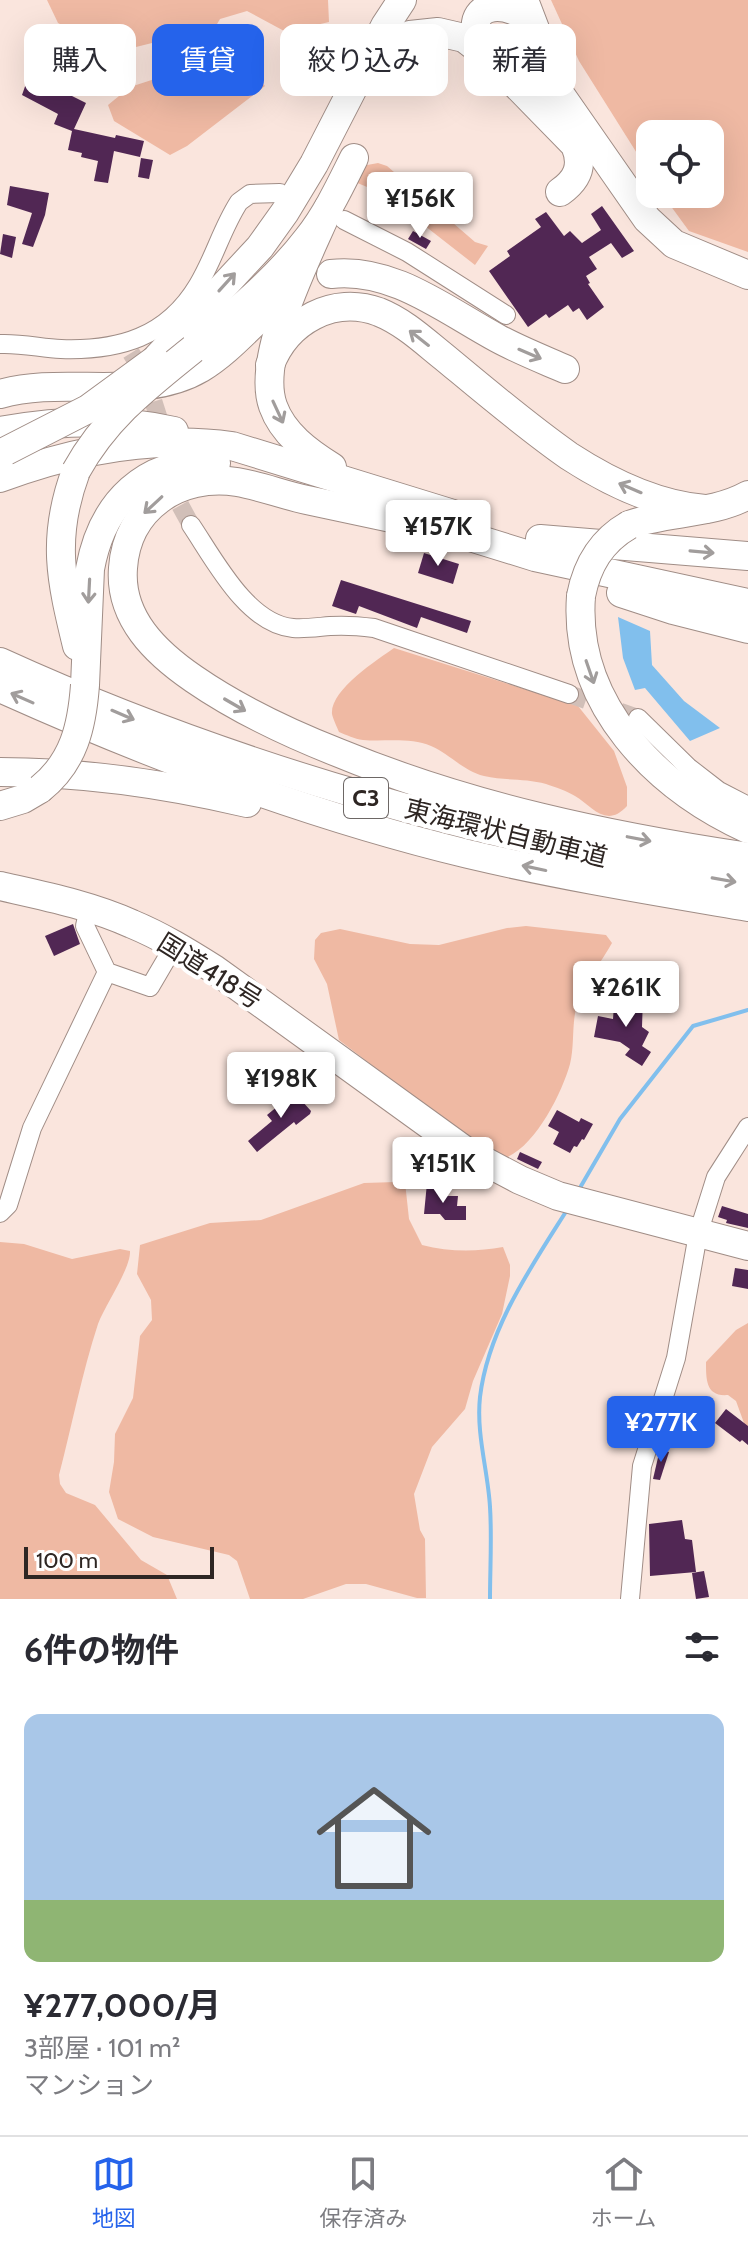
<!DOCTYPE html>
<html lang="ja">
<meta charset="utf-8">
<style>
:root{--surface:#fff;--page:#f7f7f7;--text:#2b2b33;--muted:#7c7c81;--line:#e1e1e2;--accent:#2563eb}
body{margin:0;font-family:Cabin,"Noto Sans JP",sans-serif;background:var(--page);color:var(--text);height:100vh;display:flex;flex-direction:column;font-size:30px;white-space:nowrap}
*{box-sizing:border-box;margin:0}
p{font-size:26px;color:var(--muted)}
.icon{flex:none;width:44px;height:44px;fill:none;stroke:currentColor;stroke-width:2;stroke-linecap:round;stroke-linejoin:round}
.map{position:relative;height:1599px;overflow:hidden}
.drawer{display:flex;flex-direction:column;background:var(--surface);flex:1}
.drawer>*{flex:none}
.hud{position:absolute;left:24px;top:24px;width:700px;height:72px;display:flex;gap:16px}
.buttons{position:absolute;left:636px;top:120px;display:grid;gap:16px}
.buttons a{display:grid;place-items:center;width:88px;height:88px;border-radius:16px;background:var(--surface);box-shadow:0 8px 32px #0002;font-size:40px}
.scale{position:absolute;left:24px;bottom:20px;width:190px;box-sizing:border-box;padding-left:8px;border:4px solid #2e2623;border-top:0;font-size:22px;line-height:28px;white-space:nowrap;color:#2e2623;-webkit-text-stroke:6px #fff;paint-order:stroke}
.price{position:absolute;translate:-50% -68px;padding:0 18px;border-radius:8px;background:#fff;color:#222;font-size:26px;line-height:52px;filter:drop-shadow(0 2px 4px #0008)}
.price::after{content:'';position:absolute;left:50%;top:48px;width:24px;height:18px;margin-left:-12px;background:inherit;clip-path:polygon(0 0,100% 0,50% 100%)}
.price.current{background:var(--accent);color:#fff}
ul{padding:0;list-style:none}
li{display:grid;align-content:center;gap:16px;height:424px;padding:0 24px}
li+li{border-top:2px solid var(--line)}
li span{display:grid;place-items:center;height:248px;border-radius:16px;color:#555}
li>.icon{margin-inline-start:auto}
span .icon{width:144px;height:144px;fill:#fffc;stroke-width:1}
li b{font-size:34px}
h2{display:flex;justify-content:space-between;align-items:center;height:96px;padding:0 24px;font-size:34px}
.tag{padding:0 28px;border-radius:16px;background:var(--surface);box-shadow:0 8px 32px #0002;font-size:28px;line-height:72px}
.tag.current{background:var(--accent);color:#fff}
.menu{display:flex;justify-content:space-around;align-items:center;height:112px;border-top:2px solid var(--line);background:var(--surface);font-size:22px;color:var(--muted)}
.menu a{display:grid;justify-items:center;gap:4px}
.menu .current{color:var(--accent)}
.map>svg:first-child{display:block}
</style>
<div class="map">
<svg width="748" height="1599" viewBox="0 0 748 1599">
<rect width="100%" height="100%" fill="#fae5dd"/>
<g fill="#efb9a3">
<path d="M 47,0 L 328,0 L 329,22 L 286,32 L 247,11 L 220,19 L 210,36 L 214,65 L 255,75 L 265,86 L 187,146 L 170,155 L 114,121 L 108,105 L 130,87 L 167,75 L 187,56 L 180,36 L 136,47 L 108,49 L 58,23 Z"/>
<path d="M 551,0 L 748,0 L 748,252 L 689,231 L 662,194 L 710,194 L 710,134 L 650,134 L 650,174 L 579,61 Z"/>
<path d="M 378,163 L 387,166 L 475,242 L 488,246 L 475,265 L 384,194 L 355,182 L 362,166 Z"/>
<path d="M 394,648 L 578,706 L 614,751 L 627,787 L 627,806 C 606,829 592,806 575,796 C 567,791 555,787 546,784 C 526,778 505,781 484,776 C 463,771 450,754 431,746 C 410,737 384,742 363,740 C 354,739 347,735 339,732 C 337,727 333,719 332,714 C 330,690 377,660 394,648 Z"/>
<path d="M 526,926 L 606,935 L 612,943 C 601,962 586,982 578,1002 C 571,1021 575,1044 570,1064 C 562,1093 535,1147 505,1158 L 478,1146 L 339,1040 L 327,984 L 314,959 L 315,940 L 321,933 L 340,929 L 410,944 L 439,945 L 507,928 Z"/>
<path d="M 396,1182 L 405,1182 L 409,1219 L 422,1245 C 449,1252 476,1252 503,1247 L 510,1265 L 510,1276 L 502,1314 L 473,1381 L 465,1409 L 432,1447 L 414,1494 L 420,1530 L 425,1539 L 426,1598 L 417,1598 L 366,1584 L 346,1584 L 303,1599 L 250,1599 L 237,1561 L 229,1555 L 153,1537 L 118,1519 L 109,1492 L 114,1462 L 115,1434 L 133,1398 L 140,1336 L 152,1320 L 151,1300 L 137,1274 L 140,1245 L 210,1223 L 261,1220 L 364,1183 Z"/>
<path d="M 0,1242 L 24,1244 L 72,1259 L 120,1249 L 130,1251 C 131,1268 105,1305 98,1324 C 82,1373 72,1425 59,1475 L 60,1484 L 66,1493 L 95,1505 L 141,1560 L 167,1575 L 177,1599 L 0,1599 Z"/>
<path d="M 748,1323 L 748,1434 L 736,1401 L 728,1395 C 706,1397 706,1380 706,1362 L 736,1330 Z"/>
</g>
<path fill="#81bfed" d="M 618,617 L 650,631 L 652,665 L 684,701 L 720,728 L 690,741 L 645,688 L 635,690 L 623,658 Z"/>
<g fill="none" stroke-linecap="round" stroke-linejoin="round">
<g stroke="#81bfed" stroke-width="4">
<path d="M 581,1186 L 620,1119 L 693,1026 L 748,1010"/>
<path d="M 490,1599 C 490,1569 492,1537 490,1507 C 488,1471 476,1434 480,1397 C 488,1329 531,1267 567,1210"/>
</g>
</g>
<g fill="#512754">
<path d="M 28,78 L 43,84 L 45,79 L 55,84 L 54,87 L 86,103 L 74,129 L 115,138 L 116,135 L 144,141 L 140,157 L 114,151 L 108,183 L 94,181 L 98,161 L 81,157 L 82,153 L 68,150 L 72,131 L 54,124 L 58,114 L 22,95 Z"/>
<path d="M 141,158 L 153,160 L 149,179 L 138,177 Z"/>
<path d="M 10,186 L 49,193 L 45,215 L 33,247 L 22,244 L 32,213 L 7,205 Z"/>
<path d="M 602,206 L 634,251 L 622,258 L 611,243 L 589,257 L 597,269 L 586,276 L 590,283 L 588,284 L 604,307 L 587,320 L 579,308 L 573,312 L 568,305 L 549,318 L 546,314 L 528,327 L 489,271 L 510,256 L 507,251 L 541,227 L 535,219 L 546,212 L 564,236 L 570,231 L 582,243 L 601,230 L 591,214 Z"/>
<path d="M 413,231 L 431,241 L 426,249 L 408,239 Z"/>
<path d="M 3,234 L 16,237 L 12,258 L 0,254 Z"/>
<path d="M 424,553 L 459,564 L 453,584 L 418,573 Z"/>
<path d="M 341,580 L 471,621 L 467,633 L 421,617 L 417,628 L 359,606 L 356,614 L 332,606 Z"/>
<path d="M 73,924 L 80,944 L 54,956 L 45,936 Z"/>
<path d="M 626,996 L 643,997 L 642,1027 L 649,1032 L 642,1046 L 651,1052 L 642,1066 L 625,1055 L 630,1049 L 620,1042 L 594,1037 L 598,1016 L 613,1019 L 614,1006 L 625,1008 Z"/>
<path d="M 292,1090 L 311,1111 L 310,1114 L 296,1125 L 294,1122 L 257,1152 L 248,1141 L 272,1121 L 267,1115 L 284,1101 L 282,1099 Z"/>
<path d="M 557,1110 L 579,1122 L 581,1118 L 593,1124 L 584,1140 L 582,1139 L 577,1147 L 574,1146 L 570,1153 L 553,1144 L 559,1132 L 548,1126 Z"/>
<path d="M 520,1152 L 542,1162 L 538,1169 L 517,1159 Z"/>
<path d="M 427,1183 L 437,1183 L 437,1192 L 444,1192 L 444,1196 L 458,1196 L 457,1206 L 466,1206 L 466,1220 L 445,1220 L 440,1214 L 424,1214 Z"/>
<path d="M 722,1206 L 748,1214 L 748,1228 L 726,1223 L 727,1220 L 718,1217 Z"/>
<path d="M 735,1268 L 748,1270 L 748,1289 L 732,1286 Z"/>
<path d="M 726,1409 L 748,1426 L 748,1445 L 742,1440 L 740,1442 L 715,1423 Z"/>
<path d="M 660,1449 L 669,1452 L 660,1480 L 653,1479 Z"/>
<path d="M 682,1520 L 685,1539 L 692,1540 L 696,1572 L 650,1576 L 649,1524 Z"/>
<path d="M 704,1571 L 709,1597 L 696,1599 L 692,1573 Z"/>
</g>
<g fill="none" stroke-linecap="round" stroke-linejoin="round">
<g stroke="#d1bfb8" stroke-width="18" stroke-dasharray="18 9" stroke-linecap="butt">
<path d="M 131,353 L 145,375 L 164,435"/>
<path d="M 175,479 L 180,505 L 191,525"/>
<path d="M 569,694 L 638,718"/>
</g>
<defs>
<g id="minor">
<path d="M 344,220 L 407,252 L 506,315"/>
<path d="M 0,344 C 21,343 41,348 61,349 C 119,351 167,337 198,285 C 214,259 222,228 239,202 L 250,194 L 280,193"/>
<path d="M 191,525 C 214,559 247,624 293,628 C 305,629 318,627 330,626 C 345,625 359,626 374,628 L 569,694"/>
<path d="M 638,718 L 688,767 L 719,791 L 748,806"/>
<path d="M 89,908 L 85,926 L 107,972 L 150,987 L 167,958"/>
<path d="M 0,1213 L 8,1205 L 32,1128 L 107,972"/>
<path d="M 630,1599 L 642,1466 L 676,1358 L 698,1234 L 716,1177 L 748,1127"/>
</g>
<g id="highway">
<path d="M 524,0 L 560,94 L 647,219 L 674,244 L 748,275"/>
<path d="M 490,57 C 485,50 480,43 477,35 C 468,0 511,0 532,23"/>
<path d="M 370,61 L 386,47 L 410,35 L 438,32 L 464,38 L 491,59 L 575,145 C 584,166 577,180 560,192"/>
<path d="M 329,207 C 309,255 255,356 273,406 C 283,434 308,452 332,467"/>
<path d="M 331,274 C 393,267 445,310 497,338 C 519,350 542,359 565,369"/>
<path d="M 193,349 C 233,315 276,280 308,238 C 327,214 340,186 354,158"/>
<path d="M 155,360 L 260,247 L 285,212 L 314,164 L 385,26 L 402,0"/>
<path d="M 270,365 C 287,321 333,295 379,312 C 404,322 424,341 444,357 C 485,391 526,426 569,456 C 609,482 657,505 705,509"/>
<path d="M 0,394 C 64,375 142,403 201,368 C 229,351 251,324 276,303"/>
<path d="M 0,431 C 57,421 117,418 174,431"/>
<path d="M 76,471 C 51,538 61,580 77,646"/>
<path d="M 0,478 C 75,450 152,435 232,446 L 453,514"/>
<path d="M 425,523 L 535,557 L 748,603"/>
<path d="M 629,525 C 667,511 712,515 748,495"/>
<path d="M 443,529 C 398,519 352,510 307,500 C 283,495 261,486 237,482 C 179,473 127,508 123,568 C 119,618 156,653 194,679 C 239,710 288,733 339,753 C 470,807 608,836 748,857"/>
<path d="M 540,539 L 748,556"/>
<path d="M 621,593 L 673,610 L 748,629"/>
<path d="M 581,596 C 573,704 656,787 748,829"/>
<path d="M 0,662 C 239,771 490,839 748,884"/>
<path d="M 85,685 L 90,569 C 102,503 145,459 216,463"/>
<path d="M 0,688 C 151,756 307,815 468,854 C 561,876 654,891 748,907"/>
<path d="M 0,772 C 84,772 166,784 247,803"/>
<path d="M 0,806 L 23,799 L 40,789"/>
<path d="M 0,886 C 44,896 90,905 132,924 C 161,936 187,952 214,969 L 467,1152 L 520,1180 L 558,1196 L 748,1246"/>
</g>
</defs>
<use href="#minor" stroke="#a08d86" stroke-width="20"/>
<use href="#highway" stroke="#a08d86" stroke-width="30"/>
<use href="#minor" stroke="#fff" stroke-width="18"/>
<use href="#highway" stroke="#fff" stroke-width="28"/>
<defs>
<g id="highway-bridge">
<path d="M 6,451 L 88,409 L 155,360"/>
<path d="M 76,471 C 106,417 146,387 193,349"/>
<path d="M 581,596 C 587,565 601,541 629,525"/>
<path d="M 40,789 C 74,762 82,726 85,685"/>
</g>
</defs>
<use href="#highway-bridge" stroke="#a08d86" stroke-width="30" stroke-linecap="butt"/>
<use href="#highway-bridge" stroke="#fff" stroke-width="28"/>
</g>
<defs><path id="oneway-shaft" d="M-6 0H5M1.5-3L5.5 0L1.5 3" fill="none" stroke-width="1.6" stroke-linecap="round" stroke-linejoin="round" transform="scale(2)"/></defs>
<g stroke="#a19d9c">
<use href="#oneway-shaft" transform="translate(227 282) rotate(-48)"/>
<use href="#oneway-shaft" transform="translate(419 338) rotate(-142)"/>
<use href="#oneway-shaft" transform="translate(530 354) rotate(23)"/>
<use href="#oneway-shaft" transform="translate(278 412) rotate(65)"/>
<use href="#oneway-shaft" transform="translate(630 488) rotate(-157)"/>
<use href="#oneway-shaft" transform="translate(153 505) rotate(137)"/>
<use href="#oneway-shaft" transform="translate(702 552) rotate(5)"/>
<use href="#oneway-shaft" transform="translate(89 591) rotate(93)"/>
<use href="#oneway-shaft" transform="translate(590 672) rotate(71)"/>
<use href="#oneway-shaft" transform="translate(22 698) rotate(-156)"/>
<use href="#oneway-shaft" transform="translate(235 705) rotate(30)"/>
<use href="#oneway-shaft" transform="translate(123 715) rotate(23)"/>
<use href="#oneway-shaft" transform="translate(639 839) rotate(11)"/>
<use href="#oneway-shaft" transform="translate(534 868) rotate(-168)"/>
<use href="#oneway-shaft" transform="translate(724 880) rotate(10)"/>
</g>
<g text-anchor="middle" stroke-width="8" stroke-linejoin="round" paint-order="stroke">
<rect fill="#fff" stroke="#6d6765" stroke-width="2" x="344" y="778" width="44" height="40" rx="6"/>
<g font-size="24" font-weight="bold" fill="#2e2623">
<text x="366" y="806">C3</text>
</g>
<g font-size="26" fill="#2e2623" stroke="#fff">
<text transform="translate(506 833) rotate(14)" y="9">東海環状自動車道</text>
<text transform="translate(210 971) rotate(32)" y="9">国道418号</text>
</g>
</g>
</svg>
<div class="buttons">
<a><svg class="icon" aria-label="locate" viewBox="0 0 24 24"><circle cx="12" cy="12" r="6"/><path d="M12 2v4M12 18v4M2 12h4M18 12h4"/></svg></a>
</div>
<div class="scale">100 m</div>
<b class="price" style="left:420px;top:240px">¥156K</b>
<b class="price" style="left:438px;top:568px">¥157K</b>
<b class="price" style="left:626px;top:1029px">¥261K</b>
<b class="price" style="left:281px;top:1120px">¥198K</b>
<b class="price" style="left:443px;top:1205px">¥151K</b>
<b class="price current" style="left:661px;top:1464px">¥277K</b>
<div class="hud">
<a class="tag">購入</a>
<a class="tag current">賃貸</a>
<a class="tag">絞り込み</a>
<a class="tag">新着</a>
</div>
</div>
<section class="drawer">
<h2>6件の物件<svg class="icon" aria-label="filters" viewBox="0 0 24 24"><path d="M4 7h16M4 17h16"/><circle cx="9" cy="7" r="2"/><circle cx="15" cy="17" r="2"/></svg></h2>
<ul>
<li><span style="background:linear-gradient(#a9c7e8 75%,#8fb573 0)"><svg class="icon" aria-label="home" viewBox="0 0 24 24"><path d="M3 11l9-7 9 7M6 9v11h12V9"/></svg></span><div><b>¥277,000/月</b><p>3部屋 · 101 m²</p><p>マンション</p></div></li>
</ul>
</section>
<nav class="menu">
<a class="current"><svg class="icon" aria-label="map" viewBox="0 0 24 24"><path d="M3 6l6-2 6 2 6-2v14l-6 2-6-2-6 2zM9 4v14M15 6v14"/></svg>地図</a>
<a><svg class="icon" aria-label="saved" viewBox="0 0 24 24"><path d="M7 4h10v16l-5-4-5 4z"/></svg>保存済み</a>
<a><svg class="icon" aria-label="home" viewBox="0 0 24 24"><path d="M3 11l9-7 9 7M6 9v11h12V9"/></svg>ホーム</a>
</nav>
